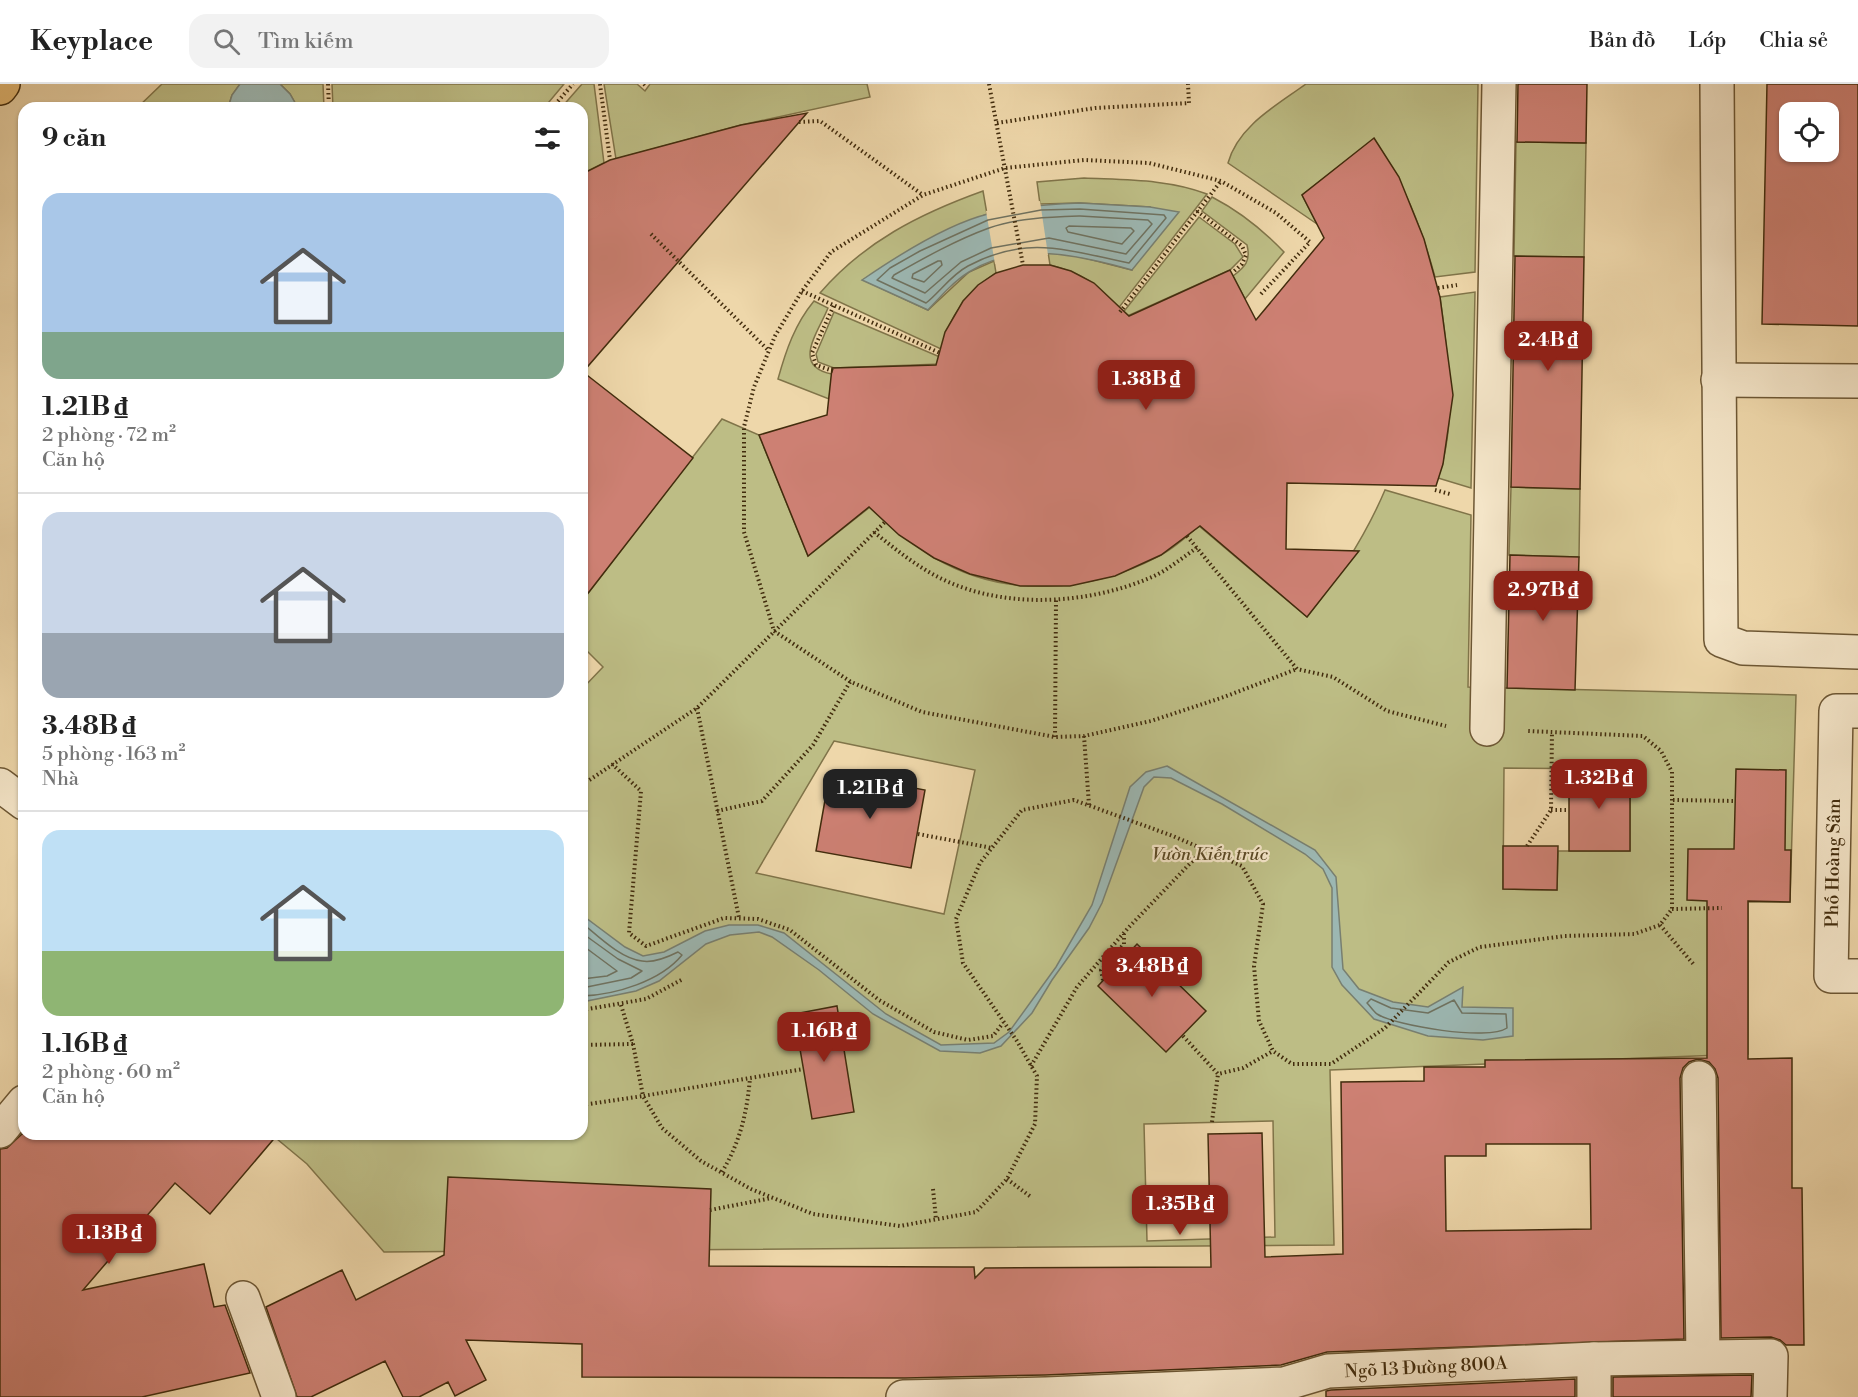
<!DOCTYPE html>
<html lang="vi">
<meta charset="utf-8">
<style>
:root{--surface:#fff;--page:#f2f2f2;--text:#222;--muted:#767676;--line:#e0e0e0;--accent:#8f2418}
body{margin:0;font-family:"Libre Bodoni",serif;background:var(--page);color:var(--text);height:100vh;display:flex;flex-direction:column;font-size:22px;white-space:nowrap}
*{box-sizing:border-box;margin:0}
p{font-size:20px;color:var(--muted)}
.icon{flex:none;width:33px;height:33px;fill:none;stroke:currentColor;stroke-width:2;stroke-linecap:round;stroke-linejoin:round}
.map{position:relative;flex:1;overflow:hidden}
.details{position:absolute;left:18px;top:18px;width:570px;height:1038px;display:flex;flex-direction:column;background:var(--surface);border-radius:18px;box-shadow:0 2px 4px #0004}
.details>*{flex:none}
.buttons{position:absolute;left:1779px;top:18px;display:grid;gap:12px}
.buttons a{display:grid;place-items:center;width:60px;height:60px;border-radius:12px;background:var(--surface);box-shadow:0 2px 4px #0004;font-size:30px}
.price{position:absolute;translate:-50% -51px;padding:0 14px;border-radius:12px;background:var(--accent);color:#fff;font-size:20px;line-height:39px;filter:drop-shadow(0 2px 3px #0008)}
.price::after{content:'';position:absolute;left:50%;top:36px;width:18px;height:14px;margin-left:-9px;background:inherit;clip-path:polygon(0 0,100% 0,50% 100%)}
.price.on{background:#222;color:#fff}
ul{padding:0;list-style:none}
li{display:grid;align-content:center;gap:12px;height:318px;padding:0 24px}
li+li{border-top:2px solid var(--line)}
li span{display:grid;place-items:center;height:186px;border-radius:18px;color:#555}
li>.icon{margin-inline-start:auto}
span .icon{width:108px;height:108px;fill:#fffc;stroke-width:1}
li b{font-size:26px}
h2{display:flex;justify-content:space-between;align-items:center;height:72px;padding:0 24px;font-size:26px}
header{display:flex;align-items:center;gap:36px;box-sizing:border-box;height:84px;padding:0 30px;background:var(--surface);border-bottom:2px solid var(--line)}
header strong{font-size:28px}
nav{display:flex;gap:33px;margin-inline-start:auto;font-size:21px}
.search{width:420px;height:54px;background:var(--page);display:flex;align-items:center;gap:15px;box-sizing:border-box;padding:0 21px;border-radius:18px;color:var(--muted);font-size:22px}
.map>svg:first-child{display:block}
</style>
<header>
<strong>Keyplace</strong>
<div class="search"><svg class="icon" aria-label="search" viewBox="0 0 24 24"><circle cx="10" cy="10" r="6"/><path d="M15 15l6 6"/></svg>Tìm kiếm</div>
<nav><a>Bản đồ</a><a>Lớp</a><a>Chia sẻ</a></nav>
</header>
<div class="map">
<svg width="1858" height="1313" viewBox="0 0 1858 1313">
<rect width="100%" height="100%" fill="#eed7aa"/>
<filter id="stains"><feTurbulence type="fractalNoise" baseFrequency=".00333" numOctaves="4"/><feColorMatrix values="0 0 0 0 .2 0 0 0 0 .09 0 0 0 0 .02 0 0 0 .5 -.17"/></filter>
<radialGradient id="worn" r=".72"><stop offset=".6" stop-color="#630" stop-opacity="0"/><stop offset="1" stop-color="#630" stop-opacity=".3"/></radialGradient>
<g fill="#bdbd85" stroke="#807449" stroke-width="1.5" fill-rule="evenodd">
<path d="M 162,0 L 240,0 L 232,11 L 228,24 L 137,24 Z"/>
<path d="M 280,0 L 323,0 L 324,24 L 298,24 L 290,10 Z"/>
<path d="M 332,0 L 564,0 L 544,24 L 333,24 Z"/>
<path d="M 582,0 L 594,0 L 604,79 L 582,90 L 582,24 L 561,24 Z"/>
<path d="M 604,0 L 637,0 L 645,7 L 650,0 L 867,0 L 870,13 L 741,41 L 616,75 Z"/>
<path d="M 1306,0 L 1478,0 L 1475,188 L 1435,193 C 1421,142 1404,99 1374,55 L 1302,111 L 1317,140 L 1228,79 C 1238,42 1277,21 1306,0 Z"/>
<path d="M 1516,58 L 1586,59 L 1584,173 L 1514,172 Z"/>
<path d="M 1084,94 C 1125,96 1168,95 1207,110 L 1117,226 C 1102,200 1078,188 1050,181 L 1048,168 L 1073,171 L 1132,186 L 1150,123 L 1080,119 L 1040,120 L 1037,98 Z"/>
<path d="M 983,107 L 987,130 L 918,162 L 863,196 L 928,226 L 969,188 L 994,177 L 996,189 C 967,208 950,231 941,265 L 820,209 C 864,158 919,130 983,107 Z"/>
<path d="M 1212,113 C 1241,128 1262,145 1284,168 L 1245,215 L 1233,192 C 1245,183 1251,177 1247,161 L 1202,127 Z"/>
<path d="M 1199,133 L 1235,160 L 1243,173 L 1230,186 L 1123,234 L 1121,231 Z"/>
<path d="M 1475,208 L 1471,404 L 1438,394 C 1458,336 1448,272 1440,213 Z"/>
<path d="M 814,217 L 828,224 C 818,249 791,282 832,290 L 829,315 L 778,295 C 786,266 795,240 814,217 Z"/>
<path d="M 834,228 L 940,273 L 940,280 L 834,284 L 818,278 L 816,270 Z"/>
<path d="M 722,335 L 759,351 L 808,472 L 870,423 C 891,439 912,461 935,474 C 1005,515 1089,509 1159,472 C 1174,465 1187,452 1199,442 L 1307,533 C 1339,493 1365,453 1385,406 L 1471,431 L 1468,603 L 1796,611 L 1790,818 L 1748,818 L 1748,970 L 1330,986 L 1334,1161 L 384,1168 L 307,1080 L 271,1050 L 582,1050 L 582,605 L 603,583 L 582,562 L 582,504 L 589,508 ZM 834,657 L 975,686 L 944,830 L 756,789 ZM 1504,684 L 1630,685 L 1630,767 L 1558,767 L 1557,806 L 1503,805 ZM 1273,1037 L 1275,1153 L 1147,1157 L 1144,1040 Z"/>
<path d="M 1511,403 L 1580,405 L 1579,473 L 1509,471 Z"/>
</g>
<g fill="#9cb7b2" stroke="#787f70" stroke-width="1.5">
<path d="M 240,0 L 280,0 L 290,10 L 298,24 L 228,24 L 232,11 Z"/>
<path d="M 1080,119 L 1150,123 L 1179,128 L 1132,186 C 1079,171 1019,157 969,188 C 953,198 940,213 928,226 L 862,196 C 897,172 947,140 988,130 C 1019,122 1049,120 1080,119 Z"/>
<path d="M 1167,682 L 1315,766 L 1336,793 L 1343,885 L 1359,905 L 1393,918 L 1428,923 L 1463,903 L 1462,923 L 1513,924 L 1513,952 L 1483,956 L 1428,952 L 1374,935 L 1342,901 L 1332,883 L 1332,804 L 1323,785 L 1305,770 L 1222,720 L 1171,694 L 1154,693 L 1144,703 L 1102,819 L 1089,844 L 1052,896 L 1032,929 L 1001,962 L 980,969 L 940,967 L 873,930 L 819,886 L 772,853 L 759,848 L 730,851 L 706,860 L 659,897 L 636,907 L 582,918 L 582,831 L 625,863 L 643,872 L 664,868 L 705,847 L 729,841 L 758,841 L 784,849 L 886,930 L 941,961 L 994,959 L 1009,948 L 1056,883 L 1092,821 L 1130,703 L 1146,688 Z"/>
</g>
<path fill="#eed7aa" d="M 1040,117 L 1048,171 L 995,180 L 986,127 Z"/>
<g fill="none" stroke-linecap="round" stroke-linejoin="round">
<g stroke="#6f7260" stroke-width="1.5">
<path d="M 1080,125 L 1164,131 L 1166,134 L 1129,179 C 1069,167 1027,150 968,182 C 951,191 940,208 926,219 L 877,196 L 890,184 L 920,167 L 988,136 L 1041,126 Z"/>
<path d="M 1080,132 L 1148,136 L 1152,140 L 1126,170 L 1049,154 L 991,164 L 961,178 L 925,209 L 892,194 L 894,191 C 924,174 956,156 989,144 C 1017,134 1050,133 1080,132 Z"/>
<path d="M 1069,142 L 1131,144 L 1134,147 L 1122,160 L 1068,148 L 1066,144 Z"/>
<path d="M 938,177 L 941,177 L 942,181 L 924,198 L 912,194 L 913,190 Z"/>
<path d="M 582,839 C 598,852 621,875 642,877 C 653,879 668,873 678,868 L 682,871 C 661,897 615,911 582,912"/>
<path d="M 582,849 L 618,875 L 642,887 L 631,894 L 582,904"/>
<path d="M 582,861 L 617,887 L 607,892 L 582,895"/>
<path d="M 1371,915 L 1391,924 L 1428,929 L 1454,916 L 1462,929 L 1506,930 L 1507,944 C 1488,957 1396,942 1377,930 C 1373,927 1370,922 1367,919 Z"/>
</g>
</g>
<g fill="#cd8073" stroke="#422c0d" stroke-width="1.5" fill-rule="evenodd">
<path d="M 1518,0 L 1587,0 L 1586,59 L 1517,58 Z"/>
<path d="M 1767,0 L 1858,0 L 1858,242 L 1762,240 ZM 1790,28 L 1828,28 L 1828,68 L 1790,68 Z"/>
<path d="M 807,29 L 583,288 L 693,374 L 582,517 L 582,90 L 610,76 L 741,41 Z"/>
<path d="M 1374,54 L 1399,93 L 1424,155 L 1440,213 L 1453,311 L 1443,380 L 1436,402 L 1287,399 L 1286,465 L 1359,467 L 1307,533 L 1200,442 L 1161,471 L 1115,492 L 1070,502 L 1020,502 L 970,490 L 934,474 L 899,451 L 869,423 L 808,472 L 759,351 L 827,331 L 832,284 L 936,281 L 945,248 L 963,217 L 978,201 L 996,189 L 1023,181 L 1050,181 L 1071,187 L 1094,199 L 1129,232 L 1230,186 L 1256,236 L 1324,154 L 1302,111 Z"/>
<path d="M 1515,172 L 1584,173 L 1580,405 L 1511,403 Z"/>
<path d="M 1510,471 L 1579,473 L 1575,606 L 1507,604 Z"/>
<path d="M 1569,684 L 1630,685 L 1630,767 L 1569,767 Z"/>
<path d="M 1736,685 L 1786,686 L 1785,766 L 1791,766 L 1790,818 L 1748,817 L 1748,975 L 1792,974 L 1792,1104 L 1802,1104 L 1804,1261 L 1786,1261 L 1780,1256 L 1771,1253 L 1721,1254 L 1718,994 L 1715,985 L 1709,978 L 1698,975 L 1689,978 L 1683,984 L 1680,994 L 1684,1255 L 1327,1268 L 1281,1281 L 1045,1291 L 905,1294 L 582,1293 L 582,1260 L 466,1256 L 486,1296 L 455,1312 L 448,1298 L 419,1313 L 403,1313 L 385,1277 L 311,1313 L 297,1313 L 266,1223 L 342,1186 L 356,1216 L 444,1171 L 448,1093 L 711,1105 L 709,1182 L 962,1183 L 974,1183 L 975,1194 L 985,1184 L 1211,1183 L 1208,1050 L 1262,1049 L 1265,1173 L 1343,1170 L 1341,998 L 1424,997 L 1424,983 L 1485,983 L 1485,976 L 1707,974 L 1707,817 L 1687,816 L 1688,765 L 1734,765 ZM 1486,1060 L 1590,1060 L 1591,1145 L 1446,1147 L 1445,1072 L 1486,1072 Z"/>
<path d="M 830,688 L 925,706 L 911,784 L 816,767 Z"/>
<path d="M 1503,762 L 1558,762 L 1557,806 L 1503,805 Z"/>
<path d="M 1137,860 L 1206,927 L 1166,968 L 1098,902 Z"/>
<path d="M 837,922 L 854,1028 L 812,1035 L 794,930 Z"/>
<path d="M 22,1050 L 278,1050 L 210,1130 L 175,1099 L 83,1206 L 204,1180 L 214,1223 L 225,1221 L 250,1289 L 142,1313 L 0,1313 L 0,1065 L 7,1064 Z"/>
<path d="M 1752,1291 L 1751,1313 L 1613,1313 L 1613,1293 Z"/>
<path d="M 1575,1295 L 1575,1313 L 1326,1313 L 1326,1307 L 1331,1306 Z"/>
</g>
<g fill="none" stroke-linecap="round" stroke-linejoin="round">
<defs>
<g id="minor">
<path d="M 1717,0 L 1721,556 L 1743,564 L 1858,568"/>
<path d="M 1718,296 L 1858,297"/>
<path d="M 1858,627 L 1836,627 L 1831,892 L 1858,892"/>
<path d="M 1487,645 L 1499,0"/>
<path d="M 0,701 L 24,719"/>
<path d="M 1699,994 L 1703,1272"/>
<path d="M 0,1047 L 24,1018"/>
<path d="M 243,1214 L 279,1313"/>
<path d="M 903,1313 L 1046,1310 L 1284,1300 L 1328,1287 L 1594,1275 L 1771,1272 L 1770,1313"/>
<path d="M 1594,1313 L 1594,1275"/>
</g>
<path id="major" d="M 0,4 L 3,0"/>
</defs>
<use href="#minor" stroke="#6d5734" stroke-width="36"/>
<use href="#major" stroke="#422c0d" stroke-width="36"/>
<g stroke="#422c0d" stroke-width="4" stroke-dasharray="1.5 3" stroke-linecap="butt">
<path d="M 328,0 L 329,24"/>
<path d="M 600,0 L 610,76"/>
<path d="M 644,0 L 646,2"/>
<path d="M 989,0 L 1023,181"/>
<path d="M 552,24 L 573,0"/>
<path d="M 799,38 L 820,37 L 923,111"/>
<path d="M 997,39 L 1095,24 L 1189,19 L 1188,0"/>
<path d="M 1197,127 L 1242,162 L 1246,171 L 1242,180 L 1232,189"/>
<path d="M 651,150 L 769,267"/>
<path d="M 1438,204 L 1457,201"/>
<path d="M 802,207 L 940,269"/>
<path d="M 1261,210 L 1310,158 L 1276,129 L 1221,97 L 1149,79 L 1084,76 L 1005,84 L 923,111 L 831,168 L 802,207 L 775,252 L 754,303 L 744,343 L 744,448 L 774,547 L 851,598 L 922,628 L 1055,653 L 1084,652 L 1151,637 L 1224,613 L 1297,585"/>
<path d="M 1120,228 L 1221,97"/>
<path d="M 833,287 L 816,281 L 812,269 L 834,221"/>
<path d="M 1435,406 L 1450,410"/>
<path d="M 874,448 C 895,465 915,481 938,493 C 1002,526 1087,521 1152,493 C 1168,486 1183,473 1198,463"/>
<path d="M 1187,452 L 1297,585 L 1333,593 L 1387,627 L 1446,642"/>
<path d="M 697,624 L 739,834"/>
<path d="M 1084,652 L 1089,721"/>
<path d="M 1055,653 L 1056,516"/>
<path d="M 612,680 L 641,707 L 629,849 L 646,862 L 724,834 L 758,835 L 790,846 L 879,916 L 934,948 L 968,956 L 993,952 L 1003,939"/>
<path d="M 582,701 L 697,624 L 885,438"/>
<path d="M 1673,716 L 1735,717"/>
<path d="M 1551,726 L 1569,726"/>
<path d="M 717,727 L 762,717 L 813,661 L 850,598"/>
<path d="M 918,750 L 992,764"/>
<path d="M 1527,762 L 1551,726 L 1552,648"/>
<path d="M 1672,825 L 1722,824"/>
<path d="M 1660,841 L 1695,882"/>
<path d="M 1103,896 L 1101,886 L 1124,860 L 1124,850"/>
<path d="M 621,921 L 633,960 L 643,1012 L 803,985"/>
<path d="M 582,926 L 646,915 L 683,895"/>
<path d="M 1183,952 L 1218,990 L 1243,984 L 1273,967"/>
<path d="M 582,961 L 633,960"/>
<path d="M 1031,982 L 1077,903 L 1129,843 L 1204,765"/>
<path d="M 582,1021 L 643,1012 L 662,1044 L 701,1077 L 751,1105 L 813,1130 L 900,1142 L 976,1128 L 1007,1095 L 1035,1040 L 1037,992 L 1017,957 L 963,879 L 956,835 L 980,779 L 1022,726 L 1074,716 L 1173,752 L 1242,782 L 1263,820 L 1254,882 L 1259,937 L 1273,967 L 1292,980 L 1331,980 L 1385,944 L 1449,878 L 1480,863 L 1565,852 L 1634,850 L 1660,841 L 1672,825 L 1672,688 L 1661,667 L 1643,652 L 1528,647"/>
<path d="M 1212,1038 L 1218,990"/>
<path d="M 722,1088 C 740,1058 747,1029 750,994"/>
<path d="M 1007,1095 L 1031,1113"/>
<path d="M 933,1105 L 936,1135"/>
<path d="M 710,1126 L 772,1114"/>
</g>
<use href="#minor" stroke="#f4e5c8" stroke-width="33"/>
<use href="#major" stroke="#e7bc75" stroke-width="33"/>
</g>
<g text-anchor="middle" stroke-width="4.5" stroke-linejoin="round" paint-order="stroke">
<g font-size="18" font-style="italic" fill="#5b4925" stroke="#f4e5c8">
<text x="1210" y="776">Vườn Kiến trúc</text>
</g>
<g font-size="18" fill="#422c0d" stroke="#f4e5c8">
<text transform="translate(1833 779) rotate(-89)" y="6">Phố Hoàng Sâm</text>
<text transform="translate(1426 1283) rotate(-3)" y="6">Ngõ 13 Đường 800A</text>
</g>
</g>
<rect width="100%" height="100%" filter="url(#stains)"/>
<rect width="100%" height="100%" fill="url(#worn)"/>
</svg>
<div class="buttons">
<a><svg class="icon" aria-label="locate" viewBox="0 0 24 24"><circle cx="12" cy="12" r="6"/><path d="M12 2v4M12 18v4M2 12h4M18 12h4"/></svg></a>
</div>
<b class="price" style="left:1548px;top:288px">2.4B ₫</b>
<b class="price" style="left:1146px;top:327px">1.38B ₫</b>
<b class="price" style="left:1543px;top:538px">2.97B ₫</b>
<b class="price" style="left:1599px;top:726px">1.32B ₫</b>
<b class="price on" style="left:870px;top:736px">1.21B ₫</b>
<b class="price" style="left:1152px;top:914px">3.48B ₫</b>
<b class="price" style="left:824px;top:979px">1.16B ₫</b>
<b class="price" style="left:1180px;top:1152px">1.35B ₫</b>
<b class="price" style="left:109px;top:1181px">1.13B ₫</b>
<section class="details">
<h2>9 căn<svg class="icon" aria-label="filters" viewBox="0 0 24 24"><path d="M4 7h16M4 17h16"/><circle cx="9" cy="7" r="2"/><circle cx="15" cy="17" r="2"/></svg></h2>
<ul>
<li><span style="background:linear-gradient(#a9c7e8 75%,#7fa58c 0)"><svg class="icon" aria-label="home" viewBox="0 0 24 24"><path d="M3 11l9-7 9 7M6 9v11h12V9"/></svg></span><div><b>1.21B ₫</b><p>2 phòng · 72 m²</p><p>Căn hộ</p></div></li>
<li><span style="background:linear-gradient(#c9d6e8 65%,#9aa5b1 0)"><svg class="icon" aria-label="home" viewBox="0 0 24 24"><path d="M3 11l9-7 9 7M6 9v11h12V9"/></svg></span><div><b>3.48B ₫</b><p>5 phòng · 163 m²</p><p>Nhà</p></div></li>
<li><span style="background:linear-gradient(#bfe0f5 65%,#8fb573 0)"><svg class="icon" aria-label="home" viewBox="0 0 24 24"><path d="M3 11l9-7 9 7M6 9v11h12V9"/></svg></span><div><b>1.16B ₫</b><p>2 phòng · 60 m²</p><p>Căn hộ</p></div></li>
</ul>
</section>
</div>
